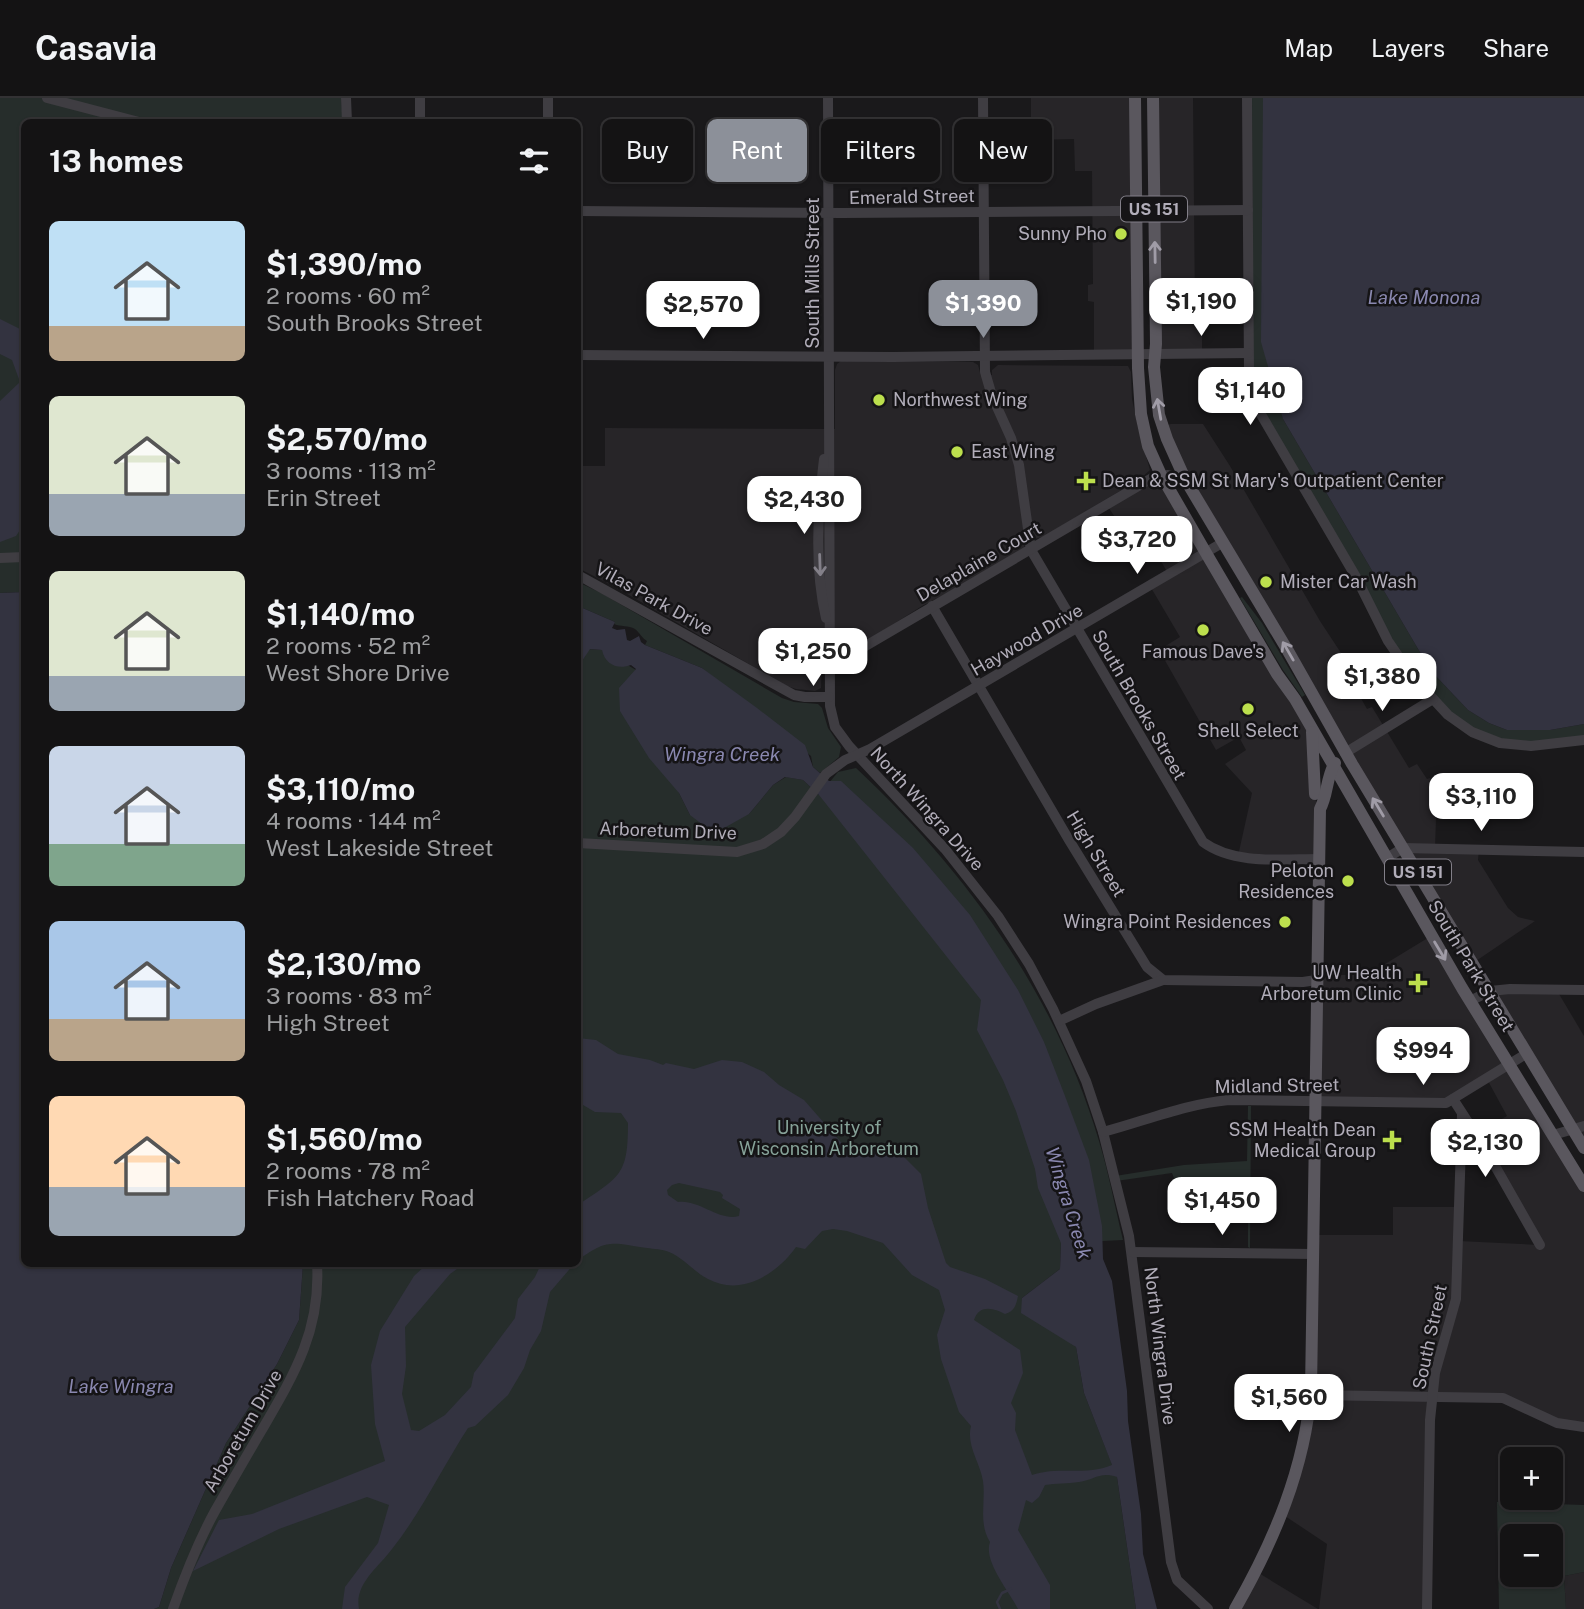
<!DOCTYPE html>
<meta charset="utf-8">
<style>
:root{--surface:#141314;--page:#212022;--text:#f1f3f6;--muted:#9d9ea0;--line:#333234;--accent:#8c9099}
body{margin:0;font-family:"Public Sans",sans-serif;background:var(--page);color:var(--text);height:100vh;display:flex;flex-direction:column;font-size:26px;white-space:nowrap}
*{box-sizing:border-box;margin:0}
p{font-size:23px;color:var(--muted)}
.icon{flex:none;width:38px;height:38px;fill:none;stroke:currentColor;stroke-width:2;stroke-linecap:round;stroke-linejoin:round}
.map{position:relative;flex:1;overflow:hidden}
.side{position:absolute;left:21px;top:21px;width:560px;height:1148px;display:flex;flex-direction:column;background:var(--surface);border-radius:10px;box-shadow:0 2px 5px #0004,0 0 0 2px var(--line)}
.side>*{flex:none}
.banner{position:absolute;left:602px;top:21px;width:665px;height:63px;display:flex;gap:14px}
.buttons{position:absolute;left:1500px;top:1349px;display:grid;gap:14px}
.buttons a{display:grid;place-items:center;width:63px;height:63px;border-radius:10px;background:var(--surface);box-shadow:0 2px 5px #0004,0 0 0 2px var(--line);font-size:35px}
.price{position:absolute;translate:-50% -60px;padding:0 16px;border-radius:14px;background:#fff;color:#222;font-size:23px;line-height:46px;filter:drop-shadow(0 2px 4px #0008)}
.price::after{content:'';position:absolute;left:50%;top:42px;width:21px;height:16px;margin-left:-10px;background:inherit;clip-path:polygon(0 0,100% 0,50% 100%)}
.price.selected{background:var(--accent);color:#fff}
ul{padding:0;list-style:none}
li{display:flex;align-items:center;gap:21px;height:175px;padding:0 28px}
li span{display:grid;place-items:center;flex:none;width:196px;height:140px;border-radius:10px;color:#555}
li>.icon{margin-inline-start:auto}
span .icon{width:84px;height:84px;fill:#fffc;stroke-width:1}
li b{font-size:30px}
h2{display:flex;justify-content:space-between;align-items:center;height:84px;padding:0 28px;font-size:30px}
.chip{padding:0 24px;border-radius:10px;background:var(--surface);box-shadow:0 2px 5px #0004,0 0 0 2px var(--line);font-size:24px;line-height:63px}
.chip.selected{background:var(--accent);color:#fff}
header{display:flex;align-items:center;gap:42px;box-sizing:border-box;height:98px;padding:0 35px;background:var(--surface);border-bottom:2px solid var(--line)}
header strong{font-size:33px}
nav{display:flex;gap:38px;margin-inline-start:auto;font-size:24px}
.map>svg:first-child{display:block}
</style>
<header>
<strong>Casavia</strong>
<nav><a>Map</a><a>Layers</a><a>Share</a></nav>
</header>
<div class="map">
<svg width="1584" height="1511" viewBox="0 0 1584 1511">
<rect width="100%" height="100%" fill="#1a191b"/>
<g fill="#272528">
<path d="M 1031,0 L 1135,0 L 1138,256 L 1094,257 L 1094,204 L 1088,203 L 1088,187 L 1093,186 L 1092,73 L 1075,73 L 1074,41 L 1031,42 Z"/>
<path d="M 1153,0 L 1193,0 L 1195,213 L 1202,214 L 1202,256 L 1155,256 Z"/>
<path d="M 841,263 L 973,264 L 978,267 L 981,278 L 992,277 L 992,272 L 998,267 L 1128,268 L 1131,274 L 1132,301 L 1138,330 L 1150,372 L 1140,381 L 1043,439 L 1025,443 L 1024,451 L 980,478 L 922,508 L 848,555 L 822,567 L 821,590 L 815,593 L 796,591 L 787,588 L 615,489 L 578,470 L 578,368 L 605,368 L 605,330 L 835,331 L 835,272 L 837,266 Z"/>
<path d="M 1171,326 L 1203,326 L 1230,368 L 1320,523 L 1364,590 L 1358,595 L 1367,611 L 1372,609 L 1409,670 L 1417,666 L 1427,681 L 1430,680 L 1437,691 L 1435,750 L 1479,751 L 1478,762 L 1508,810 L 1518,819 L 1535,823 L 1473,865 L 1217,438 L 1163,328 Z"/>
<path d="M 1161,377 L 1312,630 L 1315,701 L 1320,711 L 1319,761 L 1238,758 L 1252,695 L 1225,666 L 1246,652 L 1239,639 L 1216,652 L 1159,552 L 1180,539 L 1150,488 L 1169,477 L 1145,436 L 1131,444 L 1107,407 Z"/>
<path d="M 1431,838 L 1584,1087 L 1584,1329 L 1567,1327 L 1515,1304 L 1433,1298 L 1427,1511 L 1319,1511 L 1327,1446 L 1282,1416 L 1307,1330 L 1313,1137 L 1393,1137 L 1393,1109 L 1459,1109 L 1459,1143 L 1539,1147 L 1475,1036 L 1507,1018 L 1487,981 L 1453,1001 L 1314,1002 L 1316,882 L 1332,877 L 1367,877 Z"/>
<path d="M 1490,893 L 1559,896 L 1584,938 L 1584,1050 Z"/>
<path d="M 1257,1474 L 1318,1511 L 1235,1511 Z"/>
<path d="M 1584,1474 L 1584,1511 L 1566,1511 L 1564,1478 Z"/>
</g>
<g fill="#262d2b" fill-rule="evenodd">
<path d="M 0,0 L 341,0 L 343,24 L 24,24 L 24,494 L 0,495 Z"/>
<path d="M 1252,0 L 1263,0 L 1263,75 L 1283,321 L 1431,573 L 1468,612 L 1489,625 L 1507,632 L 1550,632 L 1584,626 L 1584,642 L 1531,648 L 1472,634 L 1412,578 L 1253,297 Z"/>
<path d="M 578,484 L 601,495 L 782,600 L 794,604 L 818,606 L 822,610 L 828,630 L 841,649 L 839,659 L 820,675 L 813,669 L 811,658 L 702,570 L 645,547 L 647,543 C 642,540 640,535 635,531 C 628,527 621,529 614,526 L 615,524 L 578,508 Z"/>
<path d="M 1242,499 L 1262,525 L 1305,597 L 1302,599 L 1283,572 L 1240,500 Z"/>
<path d="M 589,551 L 602,552 L 636,572 L 679,695 L 690,717 L 749,716 L 773,687 L 786,679 L 803,682 L 819,697 L 838,674 L 856,670 C 966,773 1056,897 1099,1043 C 1109,1076 1115,1109 1123,1142 L 1061,1145 L 1060,1171 L 1022,1200 L 1076,1249 L 1084,1295 L 1117,1379 L 1136,1511 L 154,1511 L 159,1509 L 171,1470 L 226,1345 L 277,1266 L 299,1222 L 303,1166 L 578,1166 L 578,569 Z"/>
<path d="M 1248,1008 L 1251,1008 L 1250,1150 L 1248,1149 L 1248,1094 L 1179,1093 L 1172,1075 L 1116,1083 L 1115,1078 L 1184,1067 L 1247,1063 Z"/>
<path d="M 1497,1404 L 1584,1407 L 1584,1474 L 1564,1478 L 1566,1511 L 1499,1511 ZM 1512,1438 L 1550,1438 L 1550,1477 L 1512,1477 Z"/>
</g>
<g fill="#333340" fill-rule="evenodd">
<path d="M 1263,0 L 1584,0 L 1584,626 L 1550,632 L 1507,632 L 1489,625 L 1468,612 L 1431,573 L 1283,321 L 1261,244 Z"/>
<path d="M 0,221 L 24,233 L 24,426 L 16,438 L 0,444 L 0,303 L 20,284 L 12,262 L 0,256 Z"/>
<path d="M 24,494 L 24,1166 L 303,1166 L 299,1222 L 277,1266 L 226,1345 L 171,1470 L 159,1509 L 154,1511 L 0,1511 L 0,495 Z"/>
<path d="M 578,508 L 615,524 L 612,530 L 617,532 L 625,531 L 627,542 L 630,543 L 639,538 L 641,544 L 645,547 L 702,570 L 757,610 L 805,647 L 813,669 L 829,683 L 841,683 L 913,750 L 970,817 L 1018,892 L 1044,944 L 1065,998 L 1089,1062 L 1102,1128 L 1103,1161 L 1112,1183 L 1127,1293 L 1128,1323 L 1141,1416 L 1143,1456 L 1157,1511 L 1136,1511 L 1117,1379 C 1100,1373 1094,1382 1079,1384 C 1067,1386 1056,1385 1045,1387 L 1039,1399 L 1032,1405 L 1026,1402 L 1018,1432 L 1050,1487 L 1050,1511 L 1018,1511 C 1009,1493 983,1463 990,1444 C 978,1425 986,1404 983,1383 C 980,1364 966,1347 971,1328 L 959,1314 L 941,1261 L 937,1237 L 945,1212 L 939,1192 L 912,1177 L 883,1145 L 847,1133 L 833,1131 L 822,1133 L 805,1151 L 796,1149 C 777,1176 741,1199 708,1181 C 694,1174 684,1160 669,1154 C 662,1151 654,1151 647,1150 C 612,1145 608,1140 578,1162 L 578,1111 L 581,1105 C 621,1078 628,1076 628,1025 L 621,1015 L 595,1014 L 578,1004 L 578,940 L 596,942 L 618,956 L 650,962 L 663,967 L 666,965 L 694,971 L 722,962 L 742,964 L 764,974 L 779,987 L 804,1002 L 846,1050 L 892,1052 L 904,1059 L 921,1076 L 928,1110 L 946,1165 L 950,1169 L 985,1181 L 1018,1198 C 1016,1207 1015,1213 1005,1216 C 994,1210 979,1206 974,1222 L 1020,1252 L 1023,1275 L 1011,1305 L 1016,1315 L 1015,1332 L 1032,1377 C 1057,1368 1087,1378 1112,1367 L 1084,1295 L 1076,1249 L 1021,1215 L 1022,1200 L 1060,1171 L 1061,1145 L 1038,1090 L 1035,1071 L 1016,1013 L 1003,982 L 977,932 L 981,902 L 819,697 L 803,682 L 785,679 L 773,687 L 749,716 L 724,730 L 707,730 L 690,717 L 679,695 L 649,660 L 620,613 L 619,590 L 636,571 L 631,567 C 617,572 605,566 602,552 L 590,551 L 578,569 ZM 679,1085 L 720,1094 L 723,1097 L 722,1100 L 740,1111 L 739,1118 C 720,1124 699,1101 678,1104 L 668,1097 L 667,1092 L 672,1087 Z"/>
<path d="M 427,1166 L 464,1166 L 450,1176 L 405,1229 L 406,1268 L 402,1296 L 411,1332 L 419,1333 L 445,1317 L 471,1289 L 474,1275 L 515,1220 L 518,1201 L 535,1179 L 541,1166 L 574,1166 L 550,1194 L 541,1233 L 530,1252 L 524,1270 L 508,1297 L 475,1328 L 468,1330 C 442,1370 422,1413 392,1451 C 379,1469 354,1486 359,1511 L 342,1511 L 345,1489 L 378,1445 L 389,1407 L 367,1399 L 279,1431 L 193,1473 L 219,1422 L 252,1416 L 385,1363 L 375,1326 L 371,1267 L 380,1233 L 414,1178 Z"/>
</g>
<g fill="none" stroke-linecap="round" stroke-linejoin="round">
<path stroke="#333340" stroke-width="2.5" d="M 1000,1511 L 997,1504 L 1002,1495 L 1011,1491"/>
<g stroke="#3f3d42" stroke-width="10">
<path d="M 47,0 L 139,24"/>
<path d="M 346,0 L 347,24"/>
<path d="M 420,0 L 420,24"/>
<path d="M 548,0 L 548,24"/>
<path d="M 828,0 L 830,608 L 835,629 L 849,648 L 945,751 L 998,818 L 1029,866 L 1053,911 L 1086,983 L 1103,1034 L 1129,1138 L 1171,1464 L 1177,1482 L 1208,1511"/>
<path d="M 983,0 L 985,274 L 992,298 L 1011,340 L 1019,367 L 1031,452 L 1203,744 C 1234,767 1282,761 1319,761"/>
<path d="M 1247,0 L 1249,273 L 1253,297 L 1259,313 L 1356,479 L 1388,543 L 1412,578 L 1448,617 L 1472,634 L 1500,645 L 1531,648 L 1584,642"/>
<path d="M 578,113 L 842,115 L 1248,112"/>
<path d="M 578,257 L 893,259 L 1248,255"/>
<path d="M 824,361 C 818,412 814,469 826,520"/>
<path d="M 0,460 L 24,459"/>
<path d="M 578,477 L 794,597 L 805,599 L 829,599"/>
<path d="M 932,508 L 1069,742 L 1147,869 L 1163,882 L 1303,884 L 1316,882"/>
<path d="M 828,570 L 1152,380 L 1168,377 L 1185,381"/>
<path d="M 1345,655 L 1433,601"/>
<path d="M 578,745 L 737,754 L 763,746 L 781,734 L 795,719 L 826,676 L 845,662 L 870,651 L 1222,445"/>
<path d="M 1387,760 L 1403,750 L 1584,754"/>
<path d="M 1470,903 L 1490,893 L 1510,891 L 1584,892"/>
<path d="M 1059,923 L 1096,906 L 1163,882"/>
<path d="M 1453,1001 L 1486,1052 L 1540,1147"/>
<path d="M 1103,1034 C 1145,1023 1185,1006 1229,1002 L 1446,1005 L 1526,956"/>
<path d="M 1553,1037 L 1584,1028"/>
<path d="M 1132,1154 L 1313,1156"/>
<path d="M 1311,1297 L 1503,1300 L 1557,1325 L 1584,1329"/>
<path d="M 173,1511 C 185,1477 198,1444 215,1413 C 231,1385 247,1357 263,1330 C 295,1275 321,1231 317,1166"/>
<path d="M 1427,1511 L 1430,1322 L 1435,1275 L 1456,1201 L 1462,1016"/>
</g>
<g stroke="#5a575e" stroke-width="12">
<path d="M 1135,0 L 1138,270 L 1141,316 L 1148,348 L 1161,377 L 1206,455 L 1277,576 L 1295,601 L 1462,890 L 1584,1088"/>
<path d="M 1153,0 L 1156,246 L 1154,269 L 1159,317 L 1167,341 L 1185,381 L 1288,553 L 1352,666 L 1584,1050"/>
<path d="M 1312,634 L 1315,696"/>
<path d="M 1235,1511 C 1274,1443 1305,1370 1311,1292 L 1320,711 C 1328,697 1326,679 1335,665"/>
</g>
</g>
<defs><path id="oneway-shaft" d="M-6 0H5M1.5-3L5.5 0L1.5 3" fill="none" stroke-width="1.6" stroke-linecap="round" stroke-linejoin="round" transform="scale(1.75)"/></defs>
<g stroke="#a09ca7">
<use href="#oneway-shaft" transform="translate(1155 154) rotate(-91)"/>
<use href="#oneway-shaft" transform="translate(1159 311) rotate(-100)"/>
<use href="#oneway-shaft" transform="translate(1288 553) rotate(-120)"/>
<use href="#oneway-shaft" transform="translate(1378 709) rotate(-121)"/>
<use href="#oneway-shaft" transform="translate(1440 853) rotate(59)"/>
</g>
<use stroke="#838089" href="#oneway-shaft" transform="translate(820 467) rotate(88)"/>
<g fill="#bcdf4d" stroke="#151416" stroke-width="2.5">
<circle cx="1121" cy="136" r="7"/>
<circle cx="879" cy="302" r="7"/>
<circle cx="957" cy="354" r="7"/>
<path d="M1082.5 372.5h7v7h7v7h-7v7h-7v-7h-7v-7h7z"/>
<circle cx="1266" cy="484" r="7"/>
<circle cx="1203" cy="532" r="7"/>
<circle cx="1248" cy="611" r="7"/>
<circle cx="1348" cy="783" r="7"/>
<circle cx="1285" cy="824" r="7"/>
<path d="M1414.5 874.5h7v7h7v7h-7v7h-7v-7h-7v-7h7z"/>
<path d="M1388.5 1031.5h7v7h7v7h-7v7h-7v-7h-7v-7h7z"/>
</g>
<g text-anchor="middle" stroke-width="5" stroke-linejoin="round" paint-order="stroke">
<g fill="#151416" stroke="#827f88" stroke-width="2">
<rect x="1121" y="98.5" width="66" height="25" rx="5"/>
<rect x="1385" y="761.5" width="66" height="25" rx="5"/>
</g>
<g font-size="16" font-weight="bold" fill="#b1adb9">
<text x="1154" y="117">US 151</text>
<text x="1418" y="780">US 151</text>
</g>
<g font-size="18" fill="#b1adb9" stroke="#151416">
<text transform="translate(912 99) rotate(-1)" y="6">Emerald Street</text>
<text transform="translate(813 175) rotate(-90)" y="6">South Mills Street</text>
<text transform="translate(979 464) rotate(-30)" y="6">Delaplaine Court</text>
<text transform="translate(654 501) rotate(29)" y="6">Vilas Park Drive</text>
<text transform="translate(1027 542) rotate(-30)" y="6">Haywood Drive</text>
<text transform="translate(1139 607) rotate(60)" y="6">South Brooks Street</text>
<text transform="translate(927 711) rotate(48)" y="6">North Wingra Drive</text>
<text transform="translate(668 733) rotate(2)" y="6">Arboretum Drive</text>
<text transform="translate(1096 756) rotate(59)" y="6">High Street</text>
<text transform="translate(1471 868) rotate(59)" y="6">South Park Street</text>
<text transform="translate(1277 988) rotate(-1)" y="6">Midland Street</text>
<text transform="translate(1430 1239) rotate(-78)" y="6">South Street</text>
<text transform="translate(1160 1248) rotate(83)" y="6">North Wingra Drive</text>
<text transform="translate(243 1333) rotate(-60)" y="6">Arboretum Drive</text>
</g>
<g font-size="18" fill="#b1adb9" stroke="#151416" text-anchor="end">
<text x="1107" y="142">Sunny Pho</text>
<text x="893" y="308" text-anchor="start">Northwest Wing</text>
<text x="971" y="360" text-anchor="start">East Wing</text>
<text x="1102" y="389" text-anchor="start">Dean &amp; SSM St Mary's Outpatient Center</text>
<text x="1280" y="490" text-anchor="start">Mister Car Wash</text>
<text x="1203" y="560" text-anchor="middle">Famous Dave's</text>
<text x="1248" y="639" text-anchor="middle">Shell Select</text>
<text x="1334" y="779">Peloton<tspan x="1334" dy="21">Residences</tspan></text>
<text x="1271" y="830">Wingra Point Residences</text>
<text x="1402" y="881">UW Health<tspan x="1402" dy="21">Arboretum Clinic</tspan></text>
<text x="1376" y="1038">SSM Health Dean<tspan x="1376" dy="21">Medical Group</tspan></text>
</g>
<g font-size="18" fill="#86a298" stroke="#151416">
<text x="829" y="1036">University of<tspan x="829" dy="21">Wisconsin Arboretum</tspan></text>
</g>
<g font-size="19" font-style="italic" fill="#8a88b0" stroke="#151416">
<text x="1424" y="206">Lake Monona</text>
<text x="722" y="663">Wingra Creek</text>
<text transform="translate(1069 1105) rotate(73)" y="7">Wingra Creek</text>
<text x="121" y="1295">Lake Wingra</text>
</g>
</g>
</svg>
<div class="buttons">
<a>+</a>
<a>−</a>
</div>
<b class="price" style="left:1201px;top:240px">$1,190</b>
<b class="price selected" style="left:983px;top:242px">$1,390</b>
<b class="price" style="left:703px;top:243px">$2,570</b>
<b class="price" style="left:1250px;top:329px">$1,140</b>
<b class="price" style="left:804px;top:438px">$2,430</b>
<b class="price" style="left:1137px;top:478px">$3,720</b>
<b class="price" style="left:813px;top:590px">$1,250</b>
<b class="price" style="left:1382px;top:615px">$1,380</b>
<b class="price" style="left:1481px;top:735px">$3,110</b>
<b class="price" style="left:1423px;top:989px">$994</b>
<b class="price" style="left:1485px;top:1081px">$2,130</b>
<b class="price" style="left:1222px;top:1139px">$1,450</b>
<b class="price" style="left:1289px;top:1336px">$1,560</b>
<div class="banner">
<a class="chip">Buy</a>
<a class="chip selected">Rent</a>
<a class="chip">Filters</a>
<a class="chip">New</a>
</div>
<section class="side">
<h2>13 homes<svg class="icon" aria-label="filters" viewBox="0 0 24 24"><path d="M4 7h16M4 17h16"/><circle cx="9" cy="7" r="2"/><circle cx="15" cy="17" r="2"/></svg></h2>
<ul>
<li><span style="background:linear-gradient(#bfe0f5 75%,#b9a48a 0)"><svg class="icon" aria-label="home" viewBox="0 0 24 24"><path d="M3 11l9-7 9 7M6 9v11h12V9"/></svg></span><div><b>$1,390/mo</b><p>2 rooms · 60 m²</p><p>South Brooks Street</p></div></li>
<li><span style="background:linear-gradient(#dfe7d0 70%,#9aa5b1 0)"><svg class="icon" aria-label="home" viewBox="0 0 24 24"><path d="M3 11l9-7 9 7M6 9v11h12V9"/></svg></span><div><b>$2,570/mo</b><p>3 rooms · 113 m²</p><p>Erin Street</p></div></li>
<li><span style="background:linear-gradient(#dfe7d0 75%,#9aa5b1 0)"><svg class="icon" aria-label="home" viewBox="0 0 24 24"><path d="M3 11l9-7 9 7M6 9v11h12V9"/></svg></span><div><b>$1,140/mo</b><p>2 rooms · 52 m²</p><p>West Shore Drive</p></div></li>
<li><span style="background:linear-gradient(#c9d6e8 70%,#7fa58c 0)"><svg class="icon" aria-label="home" viewBox="0 0 24 24"><path d="M3 11l9-7 9 7M6 9v11h12V9"/></svg></span><div><b>$3,110/mo</b><p>4 rooms · 144 m²</p><p>West Lakeside Street</p></div></li>
<li><span style="background:linear-gradient(#a9c7e8 70%,#b9a48a 0)"><svg class="icon" aria-label="home" viewBox="0 0 24 24"><path d="M3 11l9-7 9 7M6 9v11h12V9"/></svg></span><div><b>$2,130/mo</b><p>3 rooms · 83 m²</p><p>High Street</p></div></li>
<li><span style="background:linear-gradient(#ffd9b3 65%,#9aa5b1 0)"><svg class="icon" aria-label="home" viewBox="0 0 24 24"><path d="M3 11l9-7 9 7M6 9v11h12V9"/></svg></span><div><b>$1,560/mo</b><p>2 rooms · 78 m²</p><p>Fish Hatchery Road</p></div></li>
</ul>
</section>
</div>
